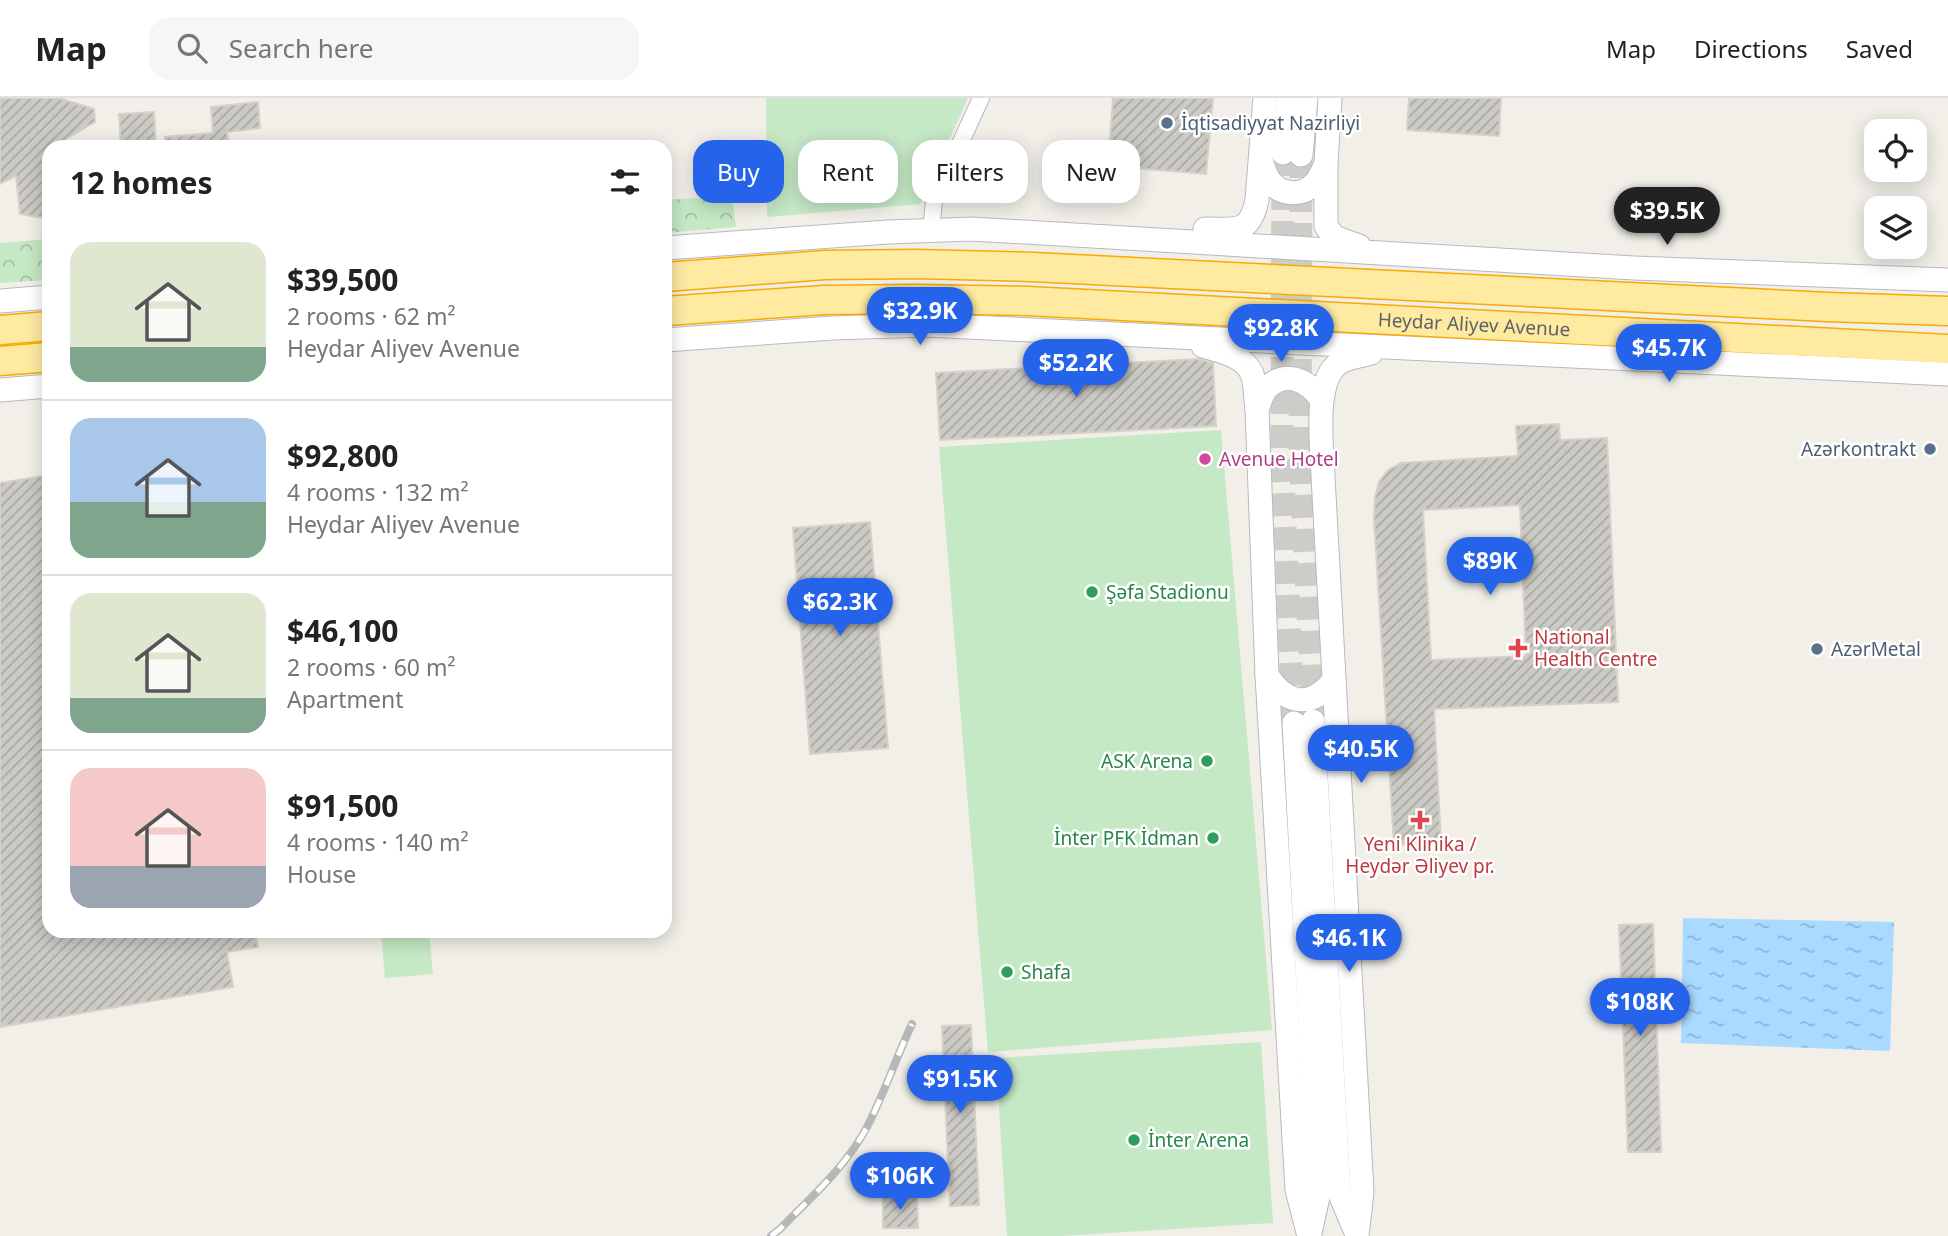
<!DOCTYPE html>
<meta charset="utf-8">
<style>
:root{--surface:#fff;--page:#f6f6f6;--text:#222;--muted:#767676;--line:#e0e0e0;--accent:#2563eb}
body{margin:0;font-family:"Noto Sans",sans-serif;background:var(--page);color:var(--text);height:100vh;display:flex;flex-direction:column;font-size:26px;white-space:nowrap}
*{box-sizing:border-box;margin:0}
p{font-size:23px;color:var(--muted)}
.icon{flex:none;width:38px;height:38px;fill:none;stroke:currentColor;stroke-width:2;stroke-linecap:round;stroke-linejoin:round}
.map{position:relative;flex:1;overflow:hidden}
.side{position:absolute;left:42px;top:42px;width:630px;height:798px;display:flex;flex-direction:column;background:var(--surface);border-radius:21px;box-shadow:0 4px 18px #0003}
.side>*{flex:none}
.guide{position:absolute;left:693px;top:42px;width:665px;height:63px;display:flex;gap:14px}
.controls{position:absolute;left:1864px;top:21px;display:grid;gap:14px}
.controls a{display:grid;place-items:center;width:63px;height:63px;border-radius:14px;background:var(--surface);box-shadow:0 4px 18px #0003;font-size:35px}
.price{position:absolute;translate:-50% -60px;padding:0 16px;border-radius:24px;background:var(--accent);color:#fff;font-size:23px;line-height:46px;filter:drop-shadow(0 2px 4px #0008)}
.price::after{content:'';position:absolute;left:50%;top:42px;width:21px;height:16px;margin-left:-10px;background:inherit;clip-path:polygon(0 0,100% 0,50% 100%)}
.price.active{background:#222;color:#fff}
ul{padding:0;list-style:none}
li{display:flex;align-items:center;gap:21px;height:175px;padding:0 28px}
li+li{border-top:2px solid var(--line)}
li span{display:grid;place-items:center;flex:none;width:196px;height:140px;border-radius:21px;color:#555}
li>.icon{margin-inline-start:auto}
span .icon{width:84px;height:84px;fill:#fffc;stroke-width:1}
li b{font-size:30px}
h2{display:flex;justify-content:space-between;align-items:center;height:84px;padding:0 28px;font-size:30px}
.chip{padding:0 24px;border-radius:21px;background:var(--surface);box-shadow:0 4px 18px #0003;font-size:24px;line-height:63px}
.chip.active{background:var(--accent);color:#fff}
header{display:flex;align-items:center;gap:42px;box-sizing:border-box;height:98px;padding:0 35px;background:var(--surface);border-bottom:2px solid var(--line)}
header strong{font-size:33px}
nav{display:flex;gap:38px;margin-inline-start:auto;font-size:24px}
.search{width:490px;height:63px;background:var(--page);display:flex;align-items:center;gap:18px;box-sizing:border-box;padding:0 24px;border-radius:21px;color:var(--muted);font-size:26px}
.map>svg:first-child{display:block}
</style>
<header>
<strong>Map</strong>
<div class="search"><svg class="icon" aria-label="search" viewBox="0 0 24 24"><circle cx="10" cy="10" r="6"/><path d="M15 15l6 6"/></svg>Search here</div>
<nav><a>Map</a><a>Directions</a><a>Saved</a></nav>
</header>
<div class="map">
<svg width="1948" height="1138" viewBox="0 0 1948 1138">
<defs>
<pattern id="forest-crowns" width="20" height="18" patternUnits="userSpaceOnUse" patternTransform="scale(1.75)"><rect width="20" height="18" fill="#c5e8c5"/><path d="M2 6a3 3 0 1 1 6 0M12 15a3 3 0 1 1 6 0" fill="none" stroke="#a3c0a4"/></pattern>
<pattern id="water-ripples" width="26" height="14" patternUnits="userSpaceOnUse" patternTransform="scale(1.75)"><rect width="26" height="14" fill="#aadaff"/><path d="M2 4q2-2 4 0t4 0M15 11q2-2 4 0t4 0" fill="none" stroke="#8eb4d2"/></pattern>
<pattern id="building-hatch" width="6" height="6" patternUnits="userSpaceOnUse" patternTransform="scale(1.75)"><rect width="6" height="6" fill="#cccac5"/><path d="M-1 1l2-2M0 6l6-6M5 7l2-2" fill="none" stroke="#a9a8a4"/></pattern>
</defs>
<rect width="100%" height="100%" fill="#f1efe8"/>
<g fill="url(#forest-crowns)">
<path d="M 732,98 L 736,129 L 665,135 L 665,102 Z"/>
<path d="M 49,141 L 49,182 L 0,185 L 0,145 Z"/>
</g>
<g fill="#c5e8c5">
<path d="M 766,0 L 968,0 L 920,106 L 767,119 Z"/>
<path d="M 1221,332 L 1272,932 L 988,954 L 939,349 Z"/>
<path d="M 381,833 L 429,833 L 433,876 L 385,880 Z"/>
<path d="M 1261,944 L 1273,1125 L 1061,1138 L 1007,1138 L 996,960 Z"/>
</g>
<path fill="url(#water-ripples)" d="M 1683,820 L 1894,824 L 1890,953 L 1681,945 Z"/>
<g fill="url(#building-hatch)" stroke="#d6d1c6" stroke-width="2" fill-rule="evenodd">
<path d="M 0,0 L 59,0 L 94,11 L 95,24 L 66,41 L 64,49 L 49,49 L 49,121 L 20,116 L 16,78 L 0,86 Z"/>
<path d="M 1113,0 L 1213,0 L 1206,76 L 1108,68 Z"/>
<path d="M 1409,0 L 1501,0 L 1499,38 L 1407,32 Z"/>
<path d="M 258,4 L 260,30 L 227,34 L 229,49 L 166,49 L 165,39 L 213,35 L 211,9 Z"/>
<path d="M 154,14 L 156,49 L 121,49 L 119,16 Z"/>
<path d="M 1198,261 L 1213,265 L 1216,328 L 940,342 L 936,275 Z"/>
<path d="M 1559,326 L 1560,342 L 1607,340 L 1618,604 L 1434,611 L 1441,745 L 1394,747 L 1374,420 L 1375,399 L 1379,384 L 1388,372 L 1401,365 L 1518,358 L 1516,328 ZM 1520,407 L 1526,558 L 1431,562 L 1423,412 Z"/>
<path d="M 49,377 L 49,833 L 255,833 L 258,849 L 227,854 L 233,889 L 0,929 L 0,385 Z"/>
<path d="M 870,424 L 888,650 L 810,656 L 793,430 Z"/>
<path d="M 1653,826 L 1661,1054 L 1628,1054 L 1619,827 Z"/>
<path d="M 971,927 L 979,1107 L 950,1108 L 942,928 Z"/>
<path d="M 917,1097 L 918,1130 L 883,1130 L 883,1098 Z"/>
</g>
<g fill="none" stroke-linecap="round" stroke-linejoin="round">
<g stroke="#ccccc8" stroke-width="23" stroke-dasharray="23 11" stroke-linecap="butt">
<path d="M 1283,55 L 1282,352 L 1293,619"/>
<path d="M 1301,57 L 1300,356 L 1313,616"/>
</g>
<defs>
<path id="minor" d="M 931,132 L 934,103 L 981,0"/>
<g id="secondary">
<path d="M 1330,0 L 1326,65 L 1326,128 L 1334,139 L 1359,148"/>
<path d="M 1283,55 L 1288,0"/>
<path d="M 1301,57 L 1306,0"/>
<path d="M 1261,61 C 1263,68 1265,76 1269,82 C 1279,97 1302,99 1314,86 C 1320,81 1322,73 1326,66"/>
<path d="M 1205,131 C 1235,131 1250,137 1257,102 L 1265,0"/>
<path d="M 665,150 L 888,134 L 972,131 L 1634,170 L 1948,182"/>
<path d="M 0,203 L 49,199"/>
<path d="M 665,242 L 833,230 L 927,227 L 1948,276"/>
<path d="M 1203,248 C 1220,253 1245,258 1252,276 C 1256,286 1255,300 1257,311 L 1267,577 L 1297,1092 L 1309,1138"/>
<path d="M 0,292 L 49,288"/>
<path d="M 1257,311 C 1260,304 1262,296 1267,290 C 1285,271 1309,283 1321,301"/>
<path d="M 1267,577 C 1286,607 1311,611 1334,582"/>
<path d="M 1313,623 L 1339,1094 L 1356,1134"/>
<path d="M 1294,625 L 1319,1094 L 1310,1135"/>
<path d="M 1357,1138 L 1362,1094 L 1323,378 C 1322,349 1313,283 1339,265 C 1348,259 1361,258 1371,255"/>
</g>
<g id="trunk">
<path d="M 665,179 L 825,167 L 916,166 L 1033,169 L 1827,209 L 1948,213"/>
<path id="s1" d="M 665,213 L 824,202 L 916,201 L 1028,203 L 1948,251"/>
<path d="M 0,232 L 49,228"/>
<path d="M 0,263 L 49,259"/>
</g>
</defs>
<use href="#minor" stroke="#b5b8bc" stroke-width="18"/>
<use href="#secondary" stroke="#b6babf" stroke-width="25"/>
<use href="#trunk" stroke="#f9ab00" stroke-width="31"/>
<use href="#minor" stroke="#fff" stroke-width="16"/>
<use href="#secondary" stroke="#fff" stroke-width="23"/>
<use href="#trunk" stroke="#feeaa1" stroke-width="28"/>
<defs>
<path id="rail" d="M 771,1138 L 780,1131 C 810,1100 846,1069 867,1029 C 884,996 896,960 912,926"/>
</defs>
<use href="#rail" stroke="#b6b7b8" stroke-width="8"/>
<use href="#rail" stroke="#fff" stroke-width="5" stroke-dasharray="16" stroke-linecap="butt"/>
</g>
<g fill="#5c6f8a" stroke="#fff" stroke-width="2.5">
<circle cx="1167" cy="25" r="7"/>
<circle cx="1930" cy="351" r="7"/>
<circle cx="1817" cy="551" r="7"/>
</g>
<circle fill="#d1479c" stroke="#fff" stroke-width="2.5" cx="1205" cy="361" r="7"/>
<g fill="#2e9e5b" stroke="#fff" stroke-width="2.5">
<circle cx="1092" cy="494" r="7"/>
<circle cx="1207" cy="663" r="7"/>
<circle cx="1213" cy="740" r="7"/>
<circle cx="1007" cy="874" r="7"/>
<circle cx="1134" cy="1042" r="7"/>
</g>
<g fill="#e0444e" stroke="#fff" stroke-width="2.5">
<path d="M1514.5 539.5h7v7h7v7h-7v7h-7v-7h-7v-7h7z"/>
<path d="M1416.5 711.5h7v7h7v7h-7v7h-7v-7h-7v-7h7z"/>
</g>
<g text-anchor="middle" stroke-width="5" stroke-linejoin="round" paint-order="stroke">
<g font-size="19" fill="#4e5e75" stroke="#fff" text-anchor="start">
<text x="1181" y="32">İqtisadiyyat Nazirliyi</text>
<text x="1916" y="358" text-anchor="end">Azərkontrakt</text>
<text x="1831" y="558">AzərMetal</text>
</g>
<g font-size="19" fill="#5f6368" stroke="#fff">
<text dy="7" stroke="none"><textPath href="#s1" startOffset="810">Heydar Aliyev Avenue</textPath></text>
</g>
<g font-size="19" fill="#b23c85" stroke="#fff" text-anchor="start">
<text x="1219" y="368">Avenue Hotel</text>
</g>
<g font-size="19" fill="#27864d" stroke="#fff" text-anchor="start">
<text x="1106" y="501">Şəfa Stadionu</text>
<text x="1193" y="670" text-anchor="end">ASK Arena</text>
<text x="1199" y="747" text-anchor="end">İnter PFK İdman</text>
<text x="1021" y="881">Shafa</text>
<text x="1148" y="1049">İnter Arena</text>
</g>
<g font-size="19" fill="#be3a42" stroke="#fff" text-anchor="start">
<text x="1534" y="546">National<tspan x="1534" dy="22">Health Centre</tspan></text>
<text x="1420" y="753" text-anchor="middle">Yeni Klinika /<tspan x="1420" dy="22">Heydər Əliyev pr.</tspan></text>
</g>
</g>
</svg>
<div class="controls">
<a><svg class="icon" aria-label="locate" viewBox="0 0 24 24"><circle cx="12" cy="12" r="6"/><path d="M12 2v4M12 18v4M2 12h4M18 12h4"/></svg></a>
<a><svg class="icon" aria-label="layers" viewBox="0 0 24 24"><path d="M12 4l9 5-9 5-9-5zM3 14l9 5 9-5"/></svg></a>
</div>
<b class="price active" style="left:1667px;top:149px">$39.5K</b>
<b class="price" style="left:920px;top:249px">$32.9K</b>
<b class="price" style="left:1281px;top:266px">$92.8K</b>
<b class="price" style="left:1669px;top:286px">$45.7K</b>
<b class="price" style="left:1076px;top:301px">$52.2K</b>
<b class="price" style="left:1490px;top:499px">$89K</b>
<b class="price" style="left:840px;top:540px">$62.3K</b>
<b class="price" style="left:1361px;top:687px">$40.5K</b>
<b class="price" style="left:1349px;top:876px">$46.1K</b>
<b class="price" style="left:1640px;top:940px">$108K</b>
<b class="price" style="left:960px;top:1017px">$91.5K</b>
<b class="price" style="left:900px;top:1114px">$106K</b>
<div class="guide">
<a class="chip active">Buy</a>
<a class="chip">Rent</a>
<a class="chip">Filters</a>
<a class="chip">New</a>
</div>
<section class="side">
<h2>12 homes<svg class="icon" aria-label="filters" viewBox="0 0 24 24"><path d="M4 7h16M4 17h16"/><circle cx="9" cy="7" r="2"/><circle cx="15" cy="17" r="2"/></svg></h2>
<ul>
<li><span style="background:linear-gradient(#dfe7d0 75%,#7fa58c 0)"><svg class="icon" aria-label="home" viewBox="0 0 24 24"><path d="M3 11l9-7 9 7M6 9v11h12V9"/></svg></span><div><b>$39,500</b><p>2 rooms · 62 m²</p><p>Heydar Aliyev Avenue</p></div></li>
<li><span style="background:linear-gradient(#a9c7e8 60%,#7fa58c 0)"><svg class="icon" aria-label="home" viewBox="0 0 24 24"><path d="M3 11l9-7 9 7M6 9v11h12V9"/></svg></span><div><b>$92,800</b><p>4 rooms · 132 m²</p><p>Heydar Aliyev Avenue</p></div></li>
<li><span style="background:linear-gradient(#dfe7d0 75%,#7fa58c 0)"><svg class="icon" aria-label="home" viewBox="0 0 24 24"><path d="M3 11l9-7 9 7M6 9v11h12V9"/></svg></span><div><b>$46,100</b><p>2 rooms · 60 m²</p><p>Apartment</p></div></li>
<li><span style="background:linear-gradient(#f6c9c9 70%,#9aa5b1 0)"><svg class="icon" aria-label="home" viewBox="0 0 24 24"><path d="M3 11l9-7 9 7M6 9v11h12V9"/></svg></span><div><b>$91,500</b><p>4 rooms · 140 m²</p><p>House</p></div></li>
</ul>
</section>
</div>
